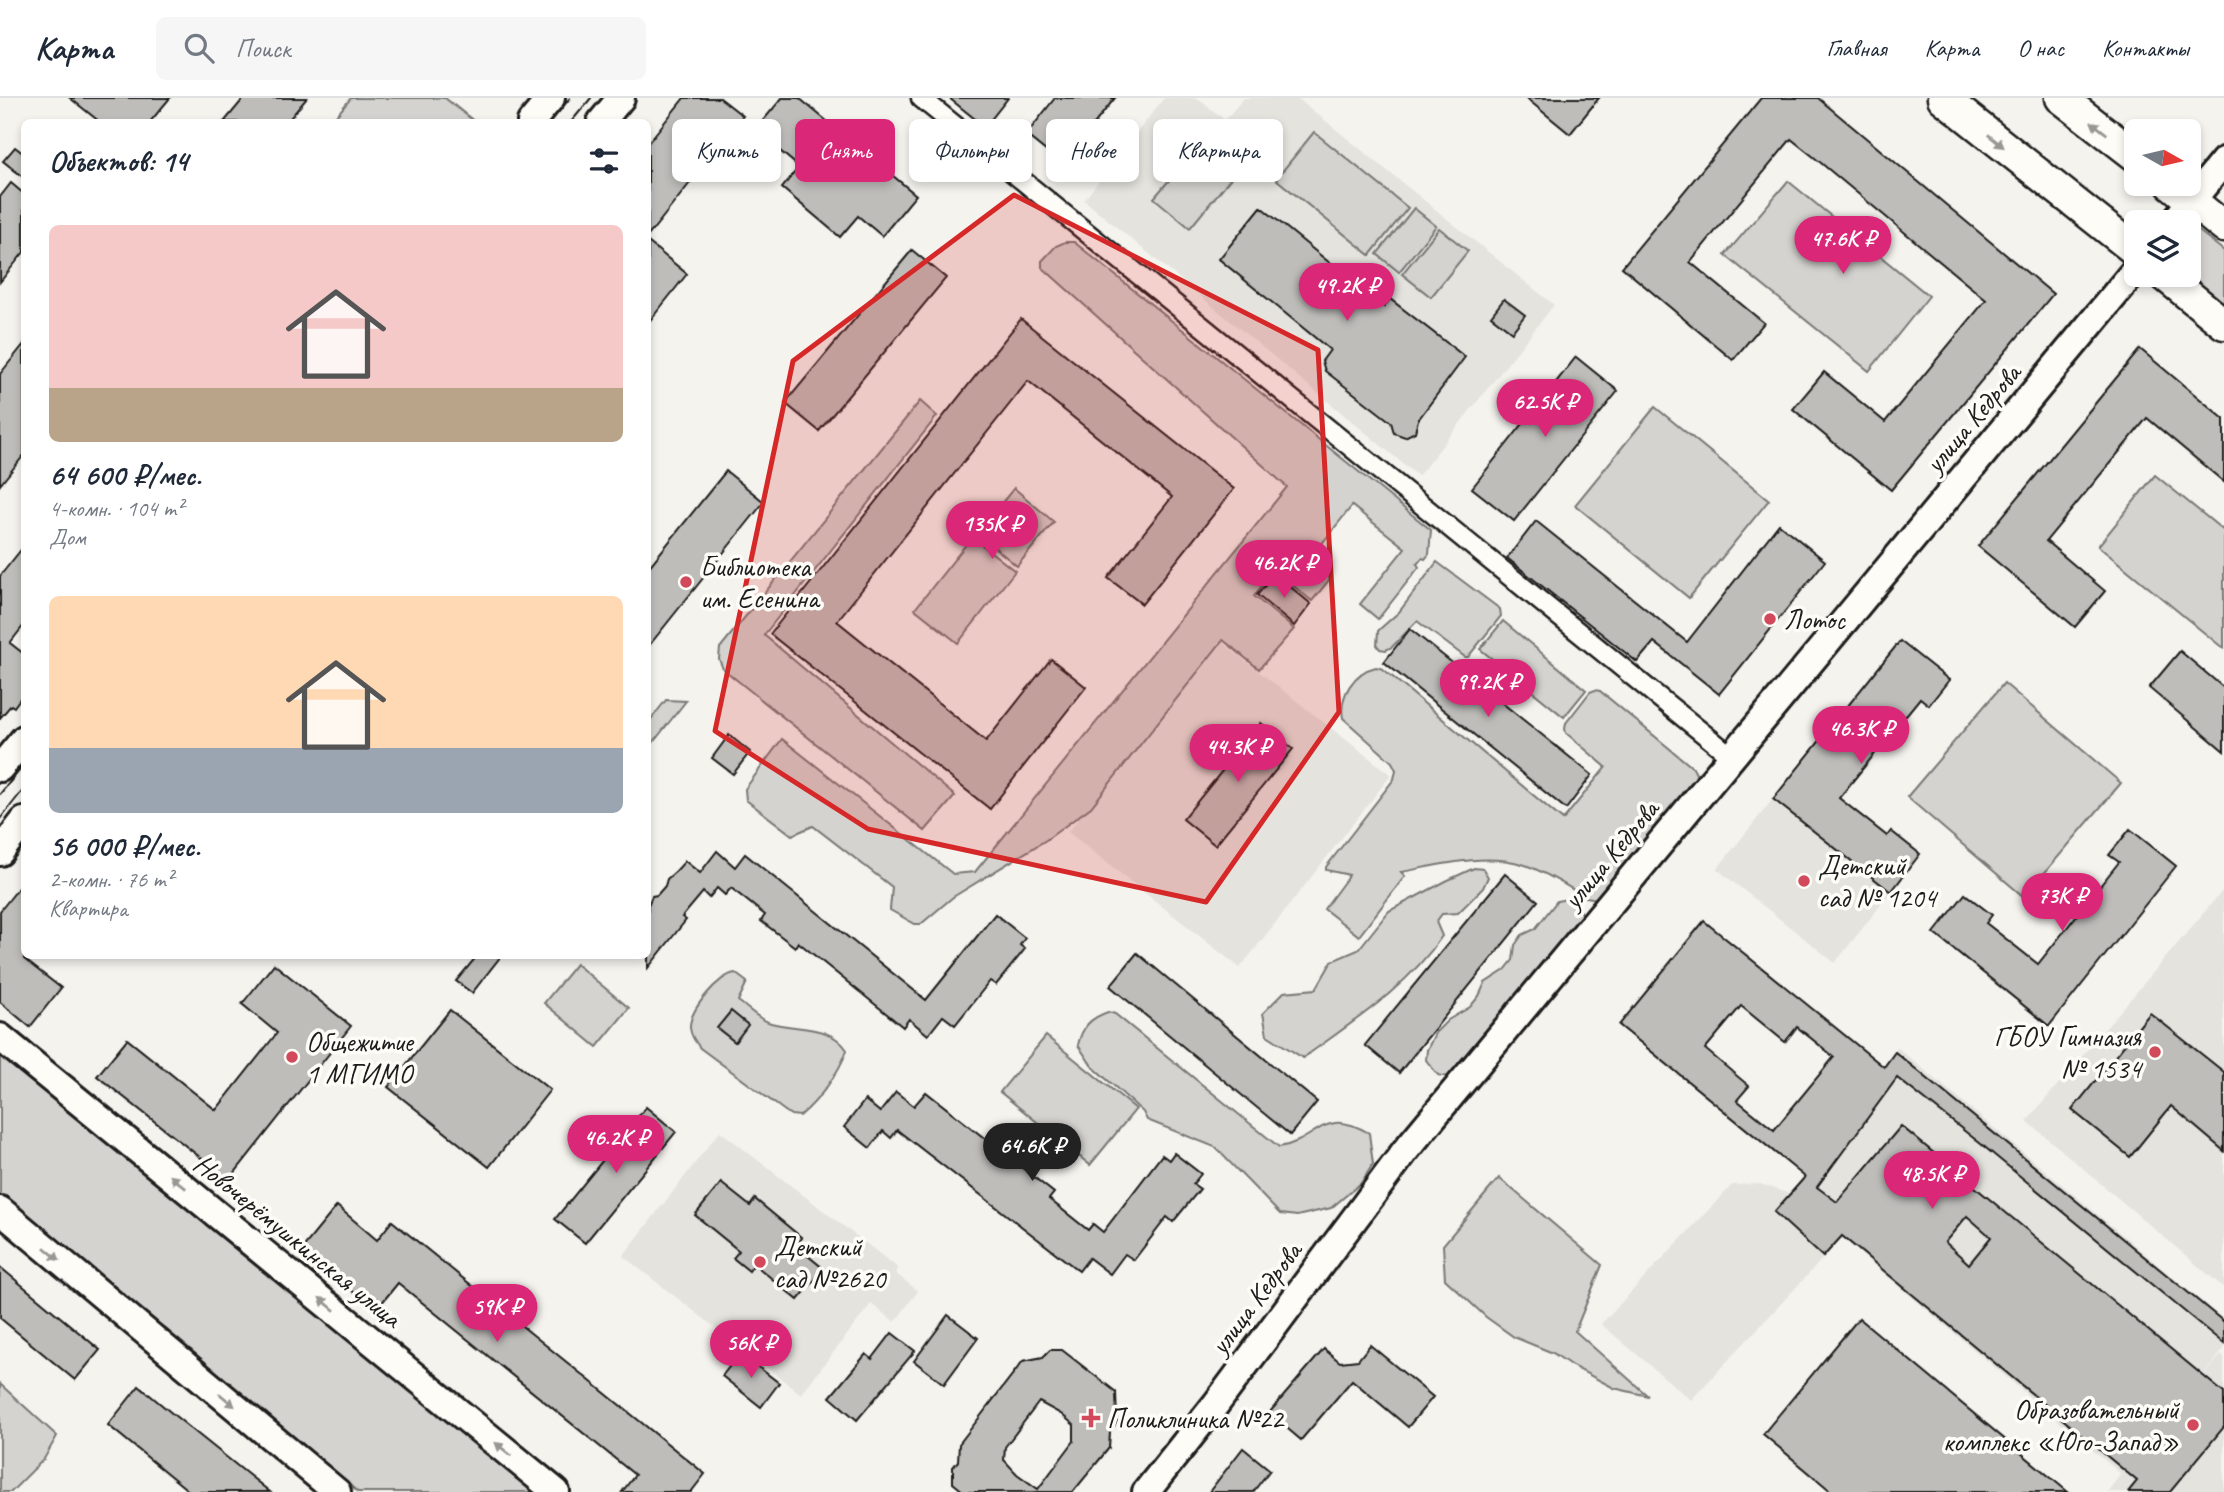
<!DOCTYPE html>
<html lang="ru">
<meta charset="utf-8">
<style>
:root{--surface:#fff;--page:#f6f6f7;--text:#1f2937;--muted:#747a83;--line:#e0e1e3;--accent:#db2777}
body{margin:0;font-family:Caveat,sans-serif;background:var(--page);color:var(--text);height:100vh;display:flex;flex-direction:column;font-size:26px;white-space:nowrap}
*{box-sizing:border-box;margin:0}
p{font-size:23px;color:var(--muted)}
.icon{flex:none;width:38px;height:38px;fill:none;stroke:currentColor;stroke-width:2;stroke-linecap:round;stroke-linejoin:round}
.map{position:relative;flex:1;overflow:hidden}
.side{position:absolute;left:21px;top:21px;width:630px;height:840px;display:flex;flex-direction:column;background:var(--surface);border-radius:10px;box-shadow:0 4px 10px #0003}
.side>*{flex:none}
.guide{position:absolute;left:672px;top:21px;width:665px;height:63px;display:flex;gap:14px}
.needle{width:46px;rotate:98deg}
.tools{position:absolute;left:2124px;top:21px;display:grid;gap:14px}
.tools a{display:grid;place-items:center;width:77px;height:77px;border-radius:10px;background:var(--surface);box-shadow:0 4px 10px #0003;font-size:35px}
.price{position:absolute;translate:-50% -60px;padding:0 16px;border-radius:24px;background:var(--accent);color:#fff;font-size:23px;line-height:46px;filter:drop-shadow(0 2px 4px #0008)}
.price::after{content:'';position:absolute;left:50%;top:42px;width:21px;height:16px;margin-left:-10px;background:inherit;clip-path:polygon(0 0,100% 0,50% 100%)}
.price.current{background:#222;color:#fff}
ul{padding:0;list-style:none}
li{display:grid;align-content:center;gap:14px;height:371px;padding:0 28px}
li span{display:grid;place-items:center;height:217px;border-radius:10px;color:#555}
li>.icon{margin-inline-start:auto}
span .icon{width:126px;height:126px;fill:#fffc;stroke-width:1}
li b{font-size:30px}
h2{display:flex;justify-content:space-between;align-items:center;height:84px;padding:0 28px;font-size:30px}
.pill{padding:0 24px;border-radius:10px;background:var(--surface);box-shadow:0 4px 10px #0003;font-size:24px;line-height:63px}
.pill.current{background:var(--accent);color:#fff}
header{display:flex;align-items:center;gap:42px;box-sizing:border-box;height:98px;padding:0 35px;background:var(--surface);border-bottom:2px solid var(--line)}
header strong{font-size:33px}
nav{display:flex;gap:38px;margin-inline-start:auto;font-size:24px}
.search{width:490px;height:63px;background:var(--page);display:flex;align-items:center;gap:18px;box-sizing:border-box;padding:0 24px;border-radius:10px;color:var(--muted);font-size:26px}
.map>svg:first-child{display:block}
</style>
<header>
<strong>Карта</strong>
<div class="search"><svg class="icon" aria-label="search" viewBox="0 0 24 24"><circle cx="10" cy="10" r="6"/><path d="M15 15l6 6"/></svg>Поиск</div>
<nav><a>Главная</a><a>Карта</a><a>О нас</a><a>Контакты</a></nav>
</header>
<div class="map">
<svg width="2224" height="1394" viewBox="0 0 2224 1394">
<rect width="100%" height="100%" fill="#f4f3ee"/>
<filter id="ink" filterUnits="userSpaceOnUse"><feTurbulence type="fractalNoise" baseFrequency=".0143" numOctaves="2"/><feDisplacementMap in="SourceGraphic" scale="14" xChannelSelector="R" yChannelSelector="G"/><feConvolveMatrix kernelMatrix="1 2 1 2 8 2 1 2 1" color-interpolation-filters="sRGB"/></filter>
<g filter="url(#ink)">
<g fill="#e4e3de">
<path d="M 1164,0 L 1197,0 L 1225,22 L 1244,0 L 1297,0 L 1554,207 L 1418,378 L 1084,102 Z"/>
<path d="M 1219,542 L 1391,677 L 1240,870 L 1068,734 Z"/>
<path d="M 1773,701 L 1891,794 L 1835,865 L 1717,771 Z"/>
<path d="M 2224,791 L 2224,1190 L 2027,1023 Z"/>
<path d="M 1897,949 L 2224,1222 L 2224,1251 L 2200,1281 L 2221,1257 L 2224,1260 L 2224,1394 L 2107,1394 L 2121,1376 L 1842,1140 L 1691,1302 L 1601,1226 L 1732,1087 L 1760,1086 L 1790,1096 Z"/>
<path d="M 720,1033 L 898,1170 L 895,1175 L 918,1193 L 895,1224 L 871,1206 L 801,1296 L 623,1158 Z"/>
</g>
<g fill="#d4d3cf" stroke="#787876" stroke-width="2">
<path d="M 351,0 L 445,0 L 475,24 L 331,24 Z"/>
<path d="M 1314,34 L 1408,110 L 1370,157 L 1276,81 Z"/>
<path d="M 1200,46 L 1235,75 L 1190,130 L 1154,100 Z"/>
<path d="M 1788,83 L 1929,198 L 1869,273 L 1725,157 Z"/>
<path d="M 1414,110 L 1436,128 L 1399,174 L 1377,156 Z"/>
<path d="M 1439,130 L 1468,153 L 1431,199 L 1402,176 Z"/>
<path d="M 2199,133 L 2224,153 L 2224,208 L 2186,177 L 2189,177 L 2189,140 L 2194,134 Z"/>
<path d="M 1065,144 L 1074,144 L 1431,432 L 1429,456 L 1425,461 L 1422,460 L 1417,466 L 1419,469 L 1378,521 L 1360,506 L 1405,450 L 1352,408 L 1308,463 L 1330,481 L 1312,503 L 1274,472 L 1254,498 L 1294,531 L 1259,571 L 1223,542 L 1091,709 L 1046,742 L 953,799 L 921,826 L 915,826 L 890,812 L 892,789 L 813,728 L 792,737 L 746,702 L 745,691 L 782,641 L 953,776 L 975,774 L 1287,389 L 1042,169 L 1042,163 L 1056,148 Z"/>
<path d="M 920,303 L 937,318 L 764,537 L 955,698 L 925,733 L 723,571 L 719,561 L 720,550 Z"/>
<path d="M 1655,309 L 1769,402 L 1689,500 L 1575,407 Z"/>
<path d="M 2155,377 L 2224,433 L 2224,551 L 2098,448 Z"/>
<path d="M 1014,390 L 1054,424 L 1017,468 L 977,435 Z"/>
<path d="M 972,439 L 1015,473 L 958,545 L 915,511 Z"/>
<path d="M 1437,464 L 1500,511 L 1501,518 L 1468,559 L 1465,559 L 1417,523 L 1392,549 L 1386,552 L 1380,551 L 1377,547 L 1378,533 L 1381,530 L 1399,514 Z"/>
<path d="M 1503,523 L 1586,592 L 1564,619 L 1480,551 Z"/>
<path d="M 1376,569 L 1383,571 L 1563,722 L 1606,669 L 1566,635 L 1565,631 L 1566,625 L 1590,594 L 1595,592 L 1600,593 L 1693,670 L 1696,676 L 1695,683 L 1598,801 L 1586,799 C 1568,789 1541,771 1522,766 C 1483,755 1440,767 1401,774 L 1405,778 L 1359,838 L 1324,811 L 1349,777 L 1326,772 L 1326,769 L 1394,681 L 1396,672 L 1392,664 L 1343,620 C 1339,598 1354,574 1376,569 Z"/>
<path d="M 2004,585 L 2121,685 L 2024,799 L 1907,699 Z"/>
<path d="M 666,602 L 686,603 L 648,651 L 648,625 Z"/>
<path d="M 1474,770 L 1483,771 L 1488,779 L 1483,790 L 1458,815 L 1442,816 L 1436,824 L 1442,838 C 1408,889 1351,925 1303,960 L 1267,937 L 1263,915 L 1284,894 L 1316,891 L 1332,863 L 1358,852 L 1389,813 L 1446,783 Z"/>
<path d="M 1567,801 L 1581,813 L 1581,824 L 1463,969 L 1448,979 L 1438,977 L 1426,962 L 1427,952 L 1435,935 L 1448,922 L 1470,909 L 1479,898 L 1485,885 L 1505,872 L 1513,862 L 1515,847 L 1522,837 L 1535,831 L 1557,803 Z"/>
<path d="M 576,866 L 629,910 L 597,949 L 544,905 Z"/>
<path d="M 735,875 L 747,884 L 738,903 C 748,910 759,922 771,925 C 797,932 830,926 847,952 C 839,975 819,1002 800,1018 L 791,1017 L 785,1013 L 700,950 C 695,943 691,938 690,930 C 689,912 719,877 735,875 Z"/>
<path d="M 1108,914 L 1115,916 L 1279,1049 C 1320,1042 1322,1008 1369,1035 L 1373,1066 L 1361,1085 L 1331,1110 L 1297,1118 L 1280,1116 L 1215,1049 L 1147,1022 L 1143,1014 L 1092,968 L 1078,947 C 1082,929 1090,920 1108,914 Z"/>
<path d="M 1046,938 L 1136,1011 L 1090,1067 L 1000,994 Z"/>
<path d="M 0,954 L 539,1394 L 358,1394 L 0,1098 Z"/>
<path d="M 1499,1080 L 1602,1167 L 1575,1233 L 1648,1298 L 1614,1290 L 1572,1268 L 1553,1255 L 1514,1239 L 1486,1219 L 1445,1181 L 1443,1147 Z"/>
<path d="M 0,1286 L 57,1338 L 44,1361 L 11,1394 L 0,1394 Z"/>
</g>
<g fill="#bebdba" stroke="#1c1c1c" stroke-width="2" fill-rule="evenodd">
<path d="M 70,0 L 170,0 L 150,24 L 100,24 Z"/>
<path d="M 244,0 L 307,0 L 287,24 L 224,24 Z"/>
<path d="M 684,0 L 720,0 L 743,18 L 648,138 L 648,45 Z"/>
<path d="M 782,0 L 799,0 L 916,97 L 882,138 L 858,118 L 840,139 L 782,90 L 799,69 L 755,32 Z"/>
<path d="M 949,0 L 1008,0 L 985,29 Z"/>
<path d="M 1055,0 L 1115,0 L 1062,66 L 1026,37 Z"/>
<path d="M 1526,0 L 1599,0 L 1570,36 Z"/>
<path d="M 1761,0 L 1818,0 L 2053,196 L 1891,392 L 1793,311 L 1824,274 L 1885,324 L 1986,202 L 1815,60 L 1791,41 L 1690,164 L 1764,225 L 1733,262 L 1622,169 Z"/>
<path d="M 15,49 L 24,56 L 24,80 L 3,63 Z"/>
<path d="M 11,85 L 24,96 L 24,154 L 0,184 L 0,99 Z"/>
<path d="M 1261,109 L 1384,209 L 1390,201 L 1465,259 L 1418,322 L 1415,334 L 1405,339 L 1394,335 L 1391,324 L 1325,273 L 1322,263 L 1330,252 L 1219,161 Z"/>
<path d="M 648,144 L 687,176 L 648,225 Z"/>
<path d="M 912,152 L 946,180 L 819,333 L 785,305 Z"/>
<path d="M 1504,201 L 1525,217 L 1512,234 L 1491,218 Z"/>
<path d="M 1021,221 L 1234,391 L 1142,506 L 1108,480 L 1172,399 L 1028,283 L 837,523 L 986,643 L 1051,561 L 1086,589 L 990,711 L 770,536 Z"/>
<path d="M 24,246 L 24,357 L 0,387 L 0,276 Z"/>
<path d="M 2140,251 L 2224,321 L 2224,384 L 2147,320 L 2046,443 L 2105,493 L 2075,529 L 1978,448 Z"/>
<path d="M 1576,259 L 1618,293 L 1514,423 L 1472,390 Z"/>
<path d="M 726,373 L 764,404 L 648,549 L 648,470 Z"/>
<path d="M 1536,423 L 1687,544 L 1779,426 L 1825,463 L 1719,596 L 1654,544 L 1637,564 L 1507,460 Z"/>
<path d="M 24,448 L 24,527 L 10,545 L 24,556 L 24,595 L 14,609 L 11,607 L 0,620 L 0,478 Z"/>
<path d="M 1275,476 L 1311,506 L 1294,528 L 1257,497 Z"/>
<path d="M 1410,531 L 1592,677 L 1566,711 L 1384,564 Z"/>
<path d="M 1900,543 L 1949,582 L 1929,607 L 1920,600 L 1839,700 L 1887,738 L 1891,733 L 1920,756 L 1891,794 L 1773,701 Z"/>
<path d="M 2180,553 L 2224,590 L 2224,653 L 2149,590 Z"/>
<path d="M 1261,625 L 1293,651 L 1215,747 L 1183,721 Z"/>
<path d="M 729,637 L 750,654 L 733,676 L 712,660 Z"/>
<path d="M 2130,731 L 2176,768 L 2049,928 L 1934,835 L 1965,796 L 1992,817 L 1986,825 L 2038,866 L 2119,764 L 2109,757 Z"/>
<path d="M 717,753 L 735,769 L 745,756 L 926,902 L 995,816 L 1025,840 L 1020,847 L 1025,851 L 996,887 L 990,883 L 955,927 L 943,918 L 928,937 L 909,921 L 903,929 L 798,844 L 795,849 L 761,823 L 765,817 L 731,790 L 725,797 L 717,790 L 709,800 L 703,794 L 682,819 L 686,822 L 648,870 L 648,807 L 652,798 L 657,797 L 665,788 L 667,781 L 676,773 L 685,763 L 700,775 Z"/>
<path d="M 1505,776 L 1538,803 L 1399,975 L 1365,947 Z"/>
<path d="M 24,783 L 24,861 L 61,890 L 30,929 L 0,904 L 0,813 Z"/>
<path d="M 1704,823 L 1884,969 L 1895,954 L 2224,1224 L 2224,1246 L 1981,1046 L 1897,980 L 1817,1089 L 1837,1104 L 1901,1028 L 2224,1295 L 2224,1329 L 2170,1394 L 2128,1394 L 2137,1383 L 1842,1138 L 1823,1159 L 1774,1114 L 1805,1079 L 1619,927 ZM 1741,908 L 1785,944 L 1797,929 L 1834,959 L 1774,1032 L 1737,1002 L 1749,988 L 1705,951 ZM 1967,1118 L 1991,1139 L 1969,1166 L 1945,1144 Z"/>
<path d="M 1137,855 L 1317,1004 L 1290,1037 L 1110,888 Z"/>
<path d="M 477,858 L 501,858 L 472,895 L 456,883 Z"/>
<path d="M 274,866 L 351,928 L 229,1082 L 97,978 L 127,941 L 216,1012 L 277,935 L 242,906 Z"/>
<path d="M 450,912 L 550,992 L 489,1069 L 388,989 Z"/>
<path d="M 731,913 L 748,927 L 735,944 L 717,930 Z"/>
<path d="M 2150,915 L 2224,974 L 2224,1053 L 2171,1008 L 2130,1059 L 2072,1012 Z"/>
<path d="M 896,994 L 914,1008 L 926,994 L 1054,1095 L 1049,1101 L 1088,1132 L 1093,1126 L 1103,1134 L 1162,1057 L 1169,1062 L 1174,1055 L 1201,1076 L 1193,1086 L 1200,1091 L 1173,1124 L 1167,1119 L 1134,1162 L 1125,1156 L 1110,1176 L 1089,1160 L 1079,1173 L 897,1032 L 891,1040 L 883,1033 L 870,1050 L 844,1029 L 865,1002 L 880,1014 Z"/>
<path d="M 646,1009 L 676,1034 L 585,1145 L 555,1121 Z"/>
<path d="M 721,1085 L 750,1108 L 755,1101 L 802,1140 L 796,1148 L 824,1171 L 798,1202 L 754,1166 L 749,1173 L 733,1160 L 739,1153 L 695,1117 Z"/>
<path d="M 337,1108 L 377,1142 L 392,1123 L 705,1376 L 691,1394 L 622,1394 L 635,1377 L 398,1185 L 376,1212 L 301,1152 Z"/>
<path d="M 0,1169 L 100,1252 L 75,1282 L 0,1220 Z"/>
<path d="M 948,1217 L 978,1240 L 944,1286 L 914,1263 Z"/>
<path d="M 1859,1220 L 2068,1394 L 1832,1394 L 1763,1336 Z"/>
<path d="M 892,1235 L 915,1253 L 857,1322 L 830,1299 L 866,1256 L 872,1261 Z"/>
<path d="M 1370,1247 L 1433,1299 L 1408,1329 L 1352,1282 L 1301,1342 L 1269,1315 L 1324,1251 L 1340,1264 L 1358,1262 Z"/>
<path d="M 1050,1252 L 1062,1252 L 1116,1294 L 1117,1324 L 1110,1334 L 1109,1350 L 1073,1394 L 964,1394 L 953,1385 L 953,1369 L 958,1363 L 959,1346 L 1023,1263 L 1043,1259 ZM 1039,1304 L 1061,1316 L 1074,1327 L 1074,1343 L 1038,1391 L 1017,1376 L 1004,1362 L 1005,1349 Z"/>
<path d="M 740,1255 L 779,1285 L 761,1309 L 722,1278 Z"/>
<path d="M 139,1288 L 174,1317 L 270,1394 L 190,1394 L 108,1327 Z"/>
<path d="M 1243,1350 L 1270,1372 L 1253,1394 L 1209,1394 Z"/>
</g>
<g fill="none" stroke-linecap="round" stroke-linejoin="round">
<defs>
<path id="street" d="M 921,0 L 1731,658"/>
<g id="secondary">
<path d="M 531,24 L 551,0"/>
<path d="M 601,24 L 621,0"/>
<path d="M 2174,124 L 2224,63"/>
<path d="M 0,670 L 24,641"/>
<path d="M 0,754 L 24,723"/>
<path d="M 0,939 L 556,1394"/>
<path d="M 0,1112 L 337,1394"/>
<path d="M 1146,1394 L 1216,1306 L 1405,1053 L 2137,170"/>
</g>
<g id="primary">
<path d="M 1943,0 L 2137,154"/>
<path d="M 2061,0 L 2137,59"/>
<path d="M 2171,86 L 2224,129"/>
<path d="M 2164,177 L 2224,226"/>
</g>
</defs>
<use href="#street" stroke="#1c1c1c" stroke-width="23"/>
<use href="#secondary" stroke="#1c1c1c" stroke-width="32"/>
<use href="#primary" stroke="#1c1c1c" stroke-width="35"/>
<use href="#street" stroke="#fdfcf7" stroke-width="18"/>
<use href="#secondary" stroke="#fdfcf7" stroke-width="26"/>
<use href="#primary" stroke="#fdfcf7" stroke-width="30"/>
<g stroke="#1c1c1c" stroke-width="2">
<path d="M 550,24 L 570,0"/>
<path d="M 571,24 L 591,0"/>
<path d="M 0,696 L 24,667"/>
<path d="M 0,721 L 24,691"/>
</g>
</g>
<defs><path id="oneway-solid" d="M-6-.8H1V-3.2L6.5 0L1 3.2V.8H-6Z" transform="scale(1.75)"/></defs>
<g fill="#989794">
<use href="#oneway-solid" transform="translate(2099 30) rotate(-142)"/>
<use href="#oneway-solid" transform="translate(1996 43) rotate(39)"/>
<use href="#oneway-solid" transform="translate(178 1084) rotate(-141)"/>
<use href="#oneway-solid" transform="translate(52 1156) rotate(40)"/>
<use href="#oneway-solid" transform="translate(327 1206) rotate(-140)"/>
<use href="#oneway-solid" transform="translate(227 1302) rotate(40)"/>
<use href="#oneway-solid" transform="translate(503 1351) rotate(-141)"/>
</g>
</g>
<path fill="#d62828" fill-opacity="0.2" stroke="#d62828" stroke-width="5" stroke-linejoin="round" d="M 1014,97 L 1318,252 L 1339,614 L 1206,804 L 868,731 L 715,633 L 793,263 Z"/>
<g fill="#d1495b" stroke="#fdfcf7" stroke-width="2.5">
<circle cx="686" cy="484" r="7"/>
<circle cx="1770" cy="521" r="7"/>
<circle cx="1804" cy="783" r="7"/>
<circle cx="2155" cy="954" r="7"/>
<circle cx="292" cy="959" r="7"/>
<circle cx="760" cy="1164" r="7"/>
<path d="M1087.5 1309.5h7v7h7v7h-7v7h-7v-7h-7v-7h7z"/>
<circle cx="2193" cy="1327" r="7"/>
</g>
<g text-anchor="middle" stroke-width="7" stroke-linejoin="round" paint-order="stroke">
<g font-size="28" fill="#1c1c1c" stroke="#fdfcf7">
<text transform="translate(1972 320) rotate(-50)" y="10">улица Кедрова</text>
<text transform="translate(1610 756) rotate(-50)" y="10">улица Кедрова</text>
<text transform="translate(298 1142) rotate(39)" y="10">Новочерёмушкинская улица</text>
<text transform="translate(1255 1200) rotate(-53)" y="10">улица Кедрова</text>
</g>
<g font-size="28" fill="#1c1c1c" stroke="#fdfcf7" text-anchor="start">
<text x="700" y="478">Библиотека<tspan x="700" dy="32">им. Есенина</tspan></text>
<text x="1784" y="531">Лотос</text>
<text x="1818" y="777">Детский<tspan x="1818" dy="32">сад № 1204</tspan></text>
<text x="2141" y="948" text-anchor="end">ГБОУ Гимназия<tspan x="2141" dy="32">№ 1534</tspan></text>
<text x="306" y="953">Общежитие<tspan x="306" dy="32">1 МГИМО</tspan></text>
<text x="774" y="1158">Детский<tspan x="774" dy="32">сад №2620</tspan></text>
<text x="2179" y="1321" text-anchor="end">Образовательный<tspan x="2179" dy="32">комплекс «Юго-Запад»</tspan></text>
<text x="1107" y="1330">Поликлиника №22</text>
</g>
</g>
</svg>
<div class="tools">
<a><svg class="needle" viewBox="-14 -14 28 28"><path d="M0-13l5 13h-10z" fill="#e53935"/><path d="M0 13l5-13h-10z" fill="#747a83"/></svg></a>
<a><svg class="icon" aria-label="layers" viewBox="0 0 24 24"><path d="M12 4l9 5-9 5-9-5zM3 14l9 5 9-5"/></svg></a>
</div>
<b class="price" style="left:1843px;top:178px">47.6K ₽</b>
<b class="price" style="left:1347px;top:225px">49.2K ₽</b>
<b class="price" style="left:1545px;top:341px">62.5K ₽</b>
<b class="price" style="left:992px;top:463px">135K ₽</b>
<b class="price" style="left:1284px;top:502px">46.2K ₽</b>
<b class="price" style="left:1488px;top:621px">99.2K ₽</b>
<b class="price" style="left:1861px;top:668px">46.3K ₽</b>
<b class="price" style="left:1238px;top:686px">44.3K ₽</b>
<b class="price" style="left:2062px;top:835px">73K ₽</b>
<b class="price" style="left:616px;top:1077px">46.2K ₽</b>
<b class="price current" style="left:1032px;top:1085px">64.6K ₽</b>
<b class="price" style="left:1932px;top:1113px">48.5K ₽</b>
<b class="price" style="left:497px;top:1246px">59K ₽</b>
<b class="price" style="left:751px;top:1282px">56K ₽</b>
<div class="guide">
<a class="pill">Купить</a>
<a class="pill current">Снять</a>
<a class="pill">Фильтры</a>
<a class="pill">Новое</a>
<a class="pill">Квартира</a>
</div>
<section class="side">
<h2>Объектов: 14<svg class="icon" aria-label="filters" viewBox="0 0 24 24"><path d="M4 7h16M4 17h16"/><circle cx="9" cy="7" r="2"/><circle cx="15" cy="17" r="2"/></svg></h2>
<ul>
<li><span style="background:linear-gradient(#f6c9c9 75%,#b9a48a 0)"><svg class="icon" aria-label="home" viewBox="0 0 24 24"><path d="M3 11l9-7 9 7M6 9v11h12V9"/></svg></span><div><b>64 600 ₽/мес.</b><p>4-комн. · 104 m²</p><p>Дом</p></div></li>
<li><span style="background:linear-gradient(#ffd9b3 70%,#9aa5b1 0)"><svg class="icon" aria-label="home" viewBox="0 0 24 24"><path d="M3 11l9-7 9 7M6 9v11h12V9"/></svg></span><div><b>56 000 ₽/мес.</b><p>2-комн. · 76 m²</p><p>Квартира</p></div></li>
</ul>
</section>
</div>
